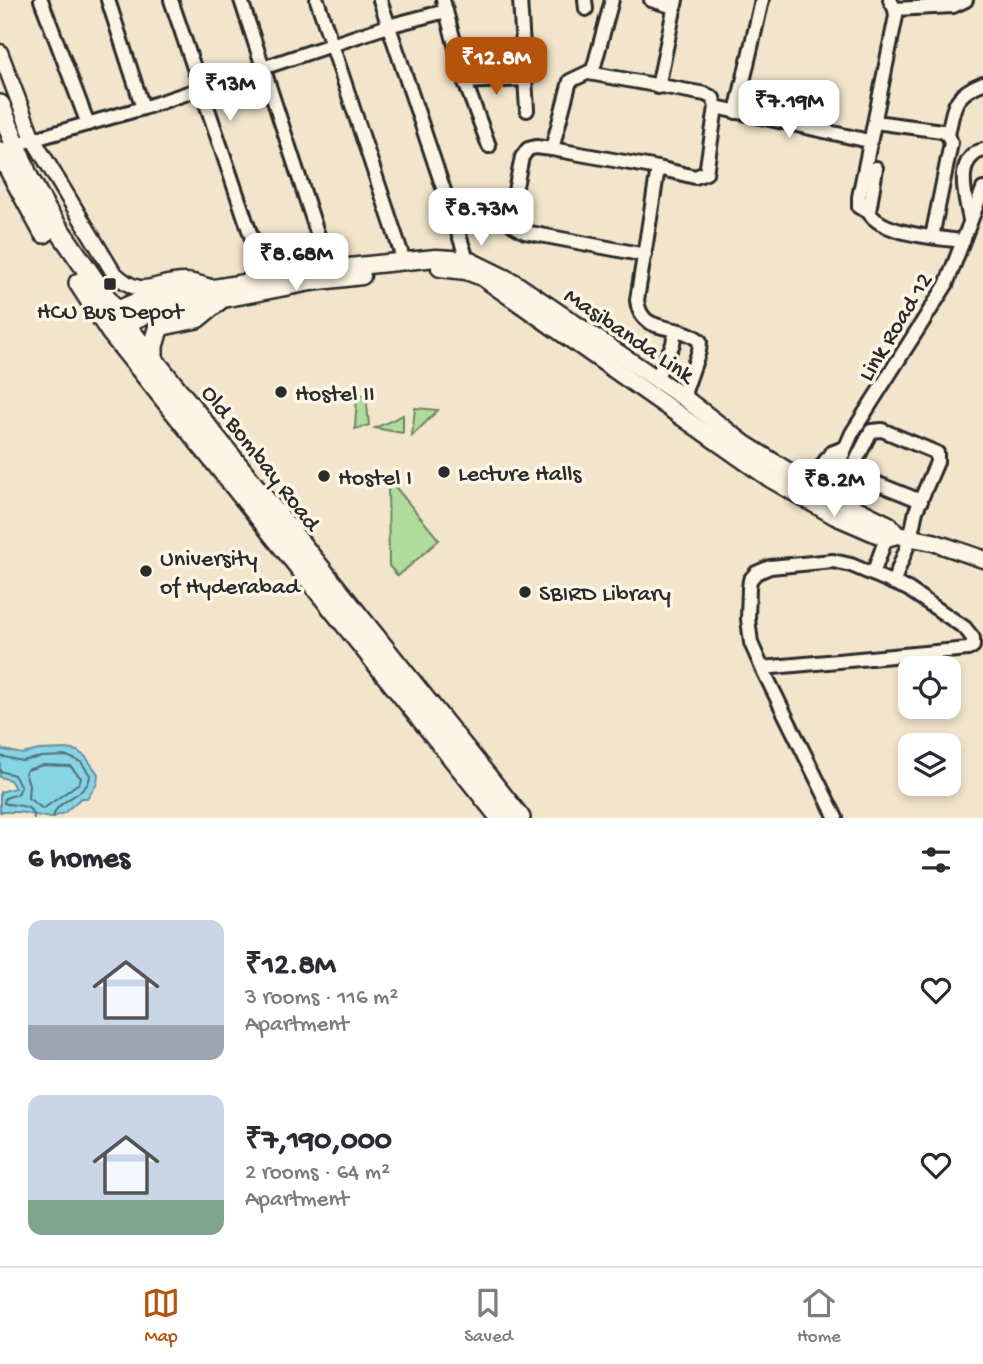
<!DOCTYPE html>
<meta charset="utf-8">
<style>
:root{--surface:#fff;--page:#f2f2f3;--text:#2b2b33;--muted:#7c7c81;--line:#e1e1e2;--accent:#b45309}
body{margin:0;font-family:"Gochi Hand",sans-serif;background:var(--page);color:var(--text);height:100vh;display:flex;flex-direction:column;font-size:26px;white-space:nowrap}
*{box-sizing:border-box;margin:0}
p{font-size:23px;color:var(--muted)}
.icon{flex:none;width:38px;height:38px;fill:none;stroke:currentColor;stroke-width:2;stroke-linecap:round;stroke-linejoin:round}
.map{position:relative;height:818px;overflow:hidden}
.sheet{display:flex;flex-direction:column;background:var(--surface);flex:1}
.sheet>*{flex:none}
.controls{position:absolute;left:898px;top:656px;display:grid;gap:14px}
.controls a{display:grid;place-items:center;width:63px;height:63px;border-radius:14px;background:var(--surface);box-shadow:0 4px 10px #0003;font-size:35px}
.price{position:absolute;translate:-50% -60px;padding:0 16px;border-radius:14px;background:#fff;color:#222;font-size:23px;line-height:46px;filter:drop-shadow(0 2px 4px #0008)}
.price::after{content:'';position:absolute;left:50%;top:42px;width:21px;height:16px;margin-left:-10px;background:inherit;clip-path:polygon(0 0,100% 0,50% 100%)}
.price.on{background:var(--accent);color:#fff}
ul{padding:0;list-style:none}
li{display:flex;align-items:center;gap:21px;height:175px;padding:0 28px}
li span{display:grid;place-items:center;flex:none;width:196px;height:140px;border-radius:14px;color:#555}
li>.icon{margin-inline-start:auto}
span .icon{width:84px;height:84px;fill:#fffc;stroke-width:1}
li b{font-size:30px}
h2{display:flex;justify-content:space-between;align-items:center;height:84px;padding:0 28px;font-size:30px}
.tab-bar{display:flex;justify-content:space-around;align-items:center;height:98px;border-top:2px solid var(--line);background:var(--surface);font-size:19px;color:var(--muted)}
.tab-bar a{display:grid;justify-items:center;gap:4px}
.tab-bar .on{color:var(--accent)}
.map>svg:first-child{display:block}
</style>
<div class="map">
<svg width="983" height="818" viewBox="0 0 983 818">
<rect width="100%" height="100%" fill="#f2e5cc"/>
<filter id="ink" filterUnits="userSpaceOnUse"><feTurbulence type="fractalNoise" baseFrequency=".0143" numOctaves="2"/><feDisplacementMap in="SourceGraphic" scale="14" xChannelSelector="R" yChannelSelector="G"/><feConvolveMatrix kernelMatrix="1 2 1 2 8 2 1 2 1" color-interpolation-filters="sRGB"/></filter>
<g filter="url(#ink)">
<g fill="#afdc9b" stroke="#6d8463" stroke-width="2">
<path d="M 357,395 L 366,395 L 369,425 L 355,429 Z"/>
<path d="M 415,408 L 438,410 L 412,436 Z"/>
<path d="M 403,415 L 403,433 L 375,428 Z"/>
<path d="M 388,478 L 439,540 L 398,576 L 389,566 Z"/>
</g>
<path fill="#87d4e5" stroke="#62909b" stroke-width="2" d="M 0,749 L 22,754 L 39,750 L 67,749 L 77,751 L 86,757 L 98,774 L 97,784 L 87,798 L 81,798 L 64,813 L 51,818 L 19,812 L 0,812 L 0,792 L 15,788 L 10,780 L 0,777 Z"/>
<g fill="none" stroke-linecap="round" stroke-linejoin="round">
<g stroke="#506f75" stroke-width="2">
<path d="M 0,756 L 22,761 L 41,757 L 67,756 L 81,762 L 90,775 C 89,797 56,797 53,818"/>
<path d="M 43,765 L 70,766 L 81,778 L 79,783 L 43,809 L 28,798 L 29,784 L 25,773 L 27,770 Z"/>
<path d="M 0,771 L 14,775 L 21,787 L 18,794 L 5,798 L 4,803 C 15,807 32,802 34,818"/>
</g>
<defs>
<g id="minor">
<path d="M 41,0 L 88,124"/>
<path d="M 108,0 L 143,108"/>
<path d="M 171,0 L 266,280"/>
<path d="M 241,0 L 329,269"/>
<path d="M 317,0 L 404,261"/>
<path d="M 380,0 L 470,268"/>
<path d="M 443,0 L 465,82 L 489,146"/>
<path d="M 520,0 L 527,110"/>
<path d="M 585,0 L 586,9"/>
<path d="M 612,0 L 593,70 L 570,81 L 552,149 L 536,147 L 528,149 L 522,157 L 510,215 L 513,225 L 525,232 L 645,255"/>
<path d="M 651,0 L 674,7"/>
<path d="M 895,9 L 953,6 L 966,0"/>
<path d="M 589,73 L 705,94 L 713,98 L 716,107 L 706,173 L 695,177 L 658,168 L 637,300 C 641,337 677,321 700,341 L 699,351 L 683,397"/>
<path d="M 465,82 L 525,79"/>
<path d="M 658,87 L 676,0"/>
<path d="M 716,107 L 869,141"/>
<path d="M 736,112 L 762,0"/>
<path d="M 875,122 L 942,131 L 948,135 L 951,143 L 932,237"/>
<path d="M 948,135 C 954,106 953,95 983,83"/>
<path d="M 24,142 L 143,108 L 388,26 L 446,11"/>
<path d="M 552,149 L 658,168"/>
<path d="M 876,168 L 869,212 C 880,234 939,238 962,241"/>
<path d="M 869,212 L 859,207 L 859,197 L 896,16 L 895,9 L 890,0"/>
<path d="M 970,220 C 966,198 953,159 983,150"/>
<path d="M 656,379 L 673,344 L 675,330"/>
<path d="M 809,484 L 831,453 L 844,448"/>
<path d="M 814,497 L 841,458 L 852,433 L 946,285 L 983,189"/>
<path d="M 873,574 L 886,538"/>
<path d="M 893,583 L 910,539 L 916,511 L 937,462 L 937,453 L 882,430 L 871,431 L 855,463 L 861,477 L 921,501"/>
<path d="M 762,668 L 968,649 L 973,646 L 973,638 L 965,628 L 908,589 L 851,565 L 833,561 L 770,567 L 756,573 L 750,580 L 749,588 L 748,619 L 751,643 L 762,668 L 836,818"/>
</g>
<path id="tertiary" d="M 0,52 L 33,139 L 113,272 C 144,302 151,281 185,281 C 194,281 204,285 213,288"/>
<g id="secondary">
<path d="M 440,268 L 466,271 L 482,277 L 769,478 L 835,516 L 886,538 L 897,535"/>
<path d="M 105,315 L 135,302 L 153,298 L 329,269 L 436,258 L 468,260 L 513,282 L 683,397 L 746,445 L 818,490 L 889,525 L 897,535 L 933,542 L 983,559"/>
<path d="M 115,329 L 150,313 L 311,282 L 362,276"/>
</g>
<g id="primary">
<path d="M 0,105 L 28,177 L 47,212 L 122,321 L 520,818"/>
<path d="M 0,152 L 44,233"/>
<path d="M 79,283 L 111,332 L 501,818"/>
<path d="M 153,358 L 153,346 L 158,329 L 163,325 L 197,318 L 219,300"/>
</g>
</defs>
<use href="#minor" stroke="#2b2b2b" stroke-width="18"/>
<use href="#tertiary" stroke="#2b2b2b" stroke-width="19"/>
<use href="#secondary" stroke="#2b2b2b" stroke-width="21"/>
<use href="#primary" stroke="#2b2b2b" stroke-width="24"/>
<use href="#minor" stroke="#fcf5e5" stroke-width="12"/>
<use href="#tertiary" stroke="#fcf5e5" stroke-width="14"/>
<use href="#secondary" stroke="#fcf5e5" stroke-width="16"/>
<use href="#primary" stroke="#fcf5e5" stroke-width="19"/>
</g>
</g>
<g fill="#2b2b2b" stroke="#fcf5e5" stroke-width="2.5">
<rect x="103" y="277" width="14" height="14" rx="3.5"/>
<circle cx="281" cy="392" r="7"/>
<circle cx="444" cy="472" r="7"/>
<circle cx="324" cy="476" r="7"/>
<circle cx="146" cy="571" r="7"/>
<circle cx="525" cy="592" r="7"/>
</g>
<g text-anchor="middle" stroke-width="7" stroke-linejoin="round" paint-order="stroke">
<g font-size="24" fill="#2b2b2b" stroke="#fcf5e5" text-anchor="start">
<text x="110" y="318" text-anchor="middle">HCU Bus Depot</text>
<text x="295" y="400">Hostel II</text>
<text x="458" y="480">Lecture Halls</text>
<text x="338" y="484">Hostel I</text>
<text x="160" y="565">University<tspan x="160" dy="28">of Hyderabad</tspan></text>
<text x="539" y="600">SBIRD Library</text>
</g>
<g font-size="24" fill="#2b2b2b" stroke="#fcf5e5">
<text transform="translate(894 326) rotate(-59)" y="8">Link Road 12</text>
<text transform="translate(630 334) rotate(34)" y="8">Masibanda Link</text>
<text transform="translate(262 457) rotate(52)" y="8">Old Bombay Road</text>
</g>
</g>
</svg>
<div class="controls">
<a><svg class="icon" aria-label="locate" viewBox="0 0 24 24"><circle cx="12" cy="12" r="6"/><path d="M12 2v4M12 18v4M2 12h4M18 12h4"/></svg></a>
<a><svg class="icon" aria-label="layers" viewBox="0 0 24 24"><path d="M12 4l9 5-9 5-9-5zM3 14l9 5 9-5"/></svg></a>
</div>
<b class="price on" style="left:496px;top:97px">₹12.8M</b>
<b class="price" style="left:230px;top:123px">₹13M</b>
<b class="price" style="left:789px;top:140px">₹7.19M</b>
<b class="price" style="left:481px;top:248px">₹8.73M</b>
<b class="price" style="left:296px;top:293px">₹8.68M</b>
<b class="price" style="left:834px;top:519px">₹8.2M</b>
</div>
<section class="sheet">
<h2>6 homes<svg class="icon" aria-label="filters" viewBox="0 0 24 24"><path d="M4 7h16M4 17h16"/><circle cx="9" cy="7" r="2"/><circle cx="15" cy="17" r="2"/></svg></h2>
<ul>
<li><span style="background:linear-gradient(#c9d6e8 75%,#9aa5b1 0)"><svg class="icon" aria-label="home" viewBox="0 0 24 24"><path d="M3 11l9-7 9 7M6 9v11h12V9"/></svg></span><div><b>₹12.8M</b><p>3 rooms · 116 m²</p><p>Apartment</p></div><svg class="icon" aria-label="heart" viewBox="0 0 24 24"><path d="M12 20l-8-8c-3-5 5-10 8-4 3-6 11-1 8 4z"/></svg></li>
<li><span style="background:linear-gradient(#c9d6e8 75%,#7fa58c 0)"><svg class="icon" aria-label="home" viewBox="0 0 24 24"><path d="M3 11l9-7 9 7M6 9v11h12V9"/></svg></span><div><b>₹7,190,000</b><p>2 rooms · 64 m²</p><p>Apartment</p></div><svg class="icon" aria-label="heart" viewBox="0 0 24 24"><path d="M12 20l-8-8c-3-5 5-10 8-4 3-6 11-1 8 4z"/></svg></li>
</ul>
</section>
<nav class="tab-bar">
<a class="on"><svg class="icon" aria-label="map" viewBox="0 0 24 24"><path d="M3 6l6-2 6 2 6-2v14l-6 2-6-2-6 2zM9 4v14M15 6v14"/></svg>Map</a>
<a><svg class="icon" aria-label="saved" viewBox="0 0 24 24"><path d="M7 4h10v16l-5-4-5 4z"/></svg>Saved</a>
<a><svg class="icon" aria-label="home" viewBox="0 0 24 24"><path d="M3 11l9-7 9 7M6 9v11h12V9"/></svg>Home</a>
</nav>
